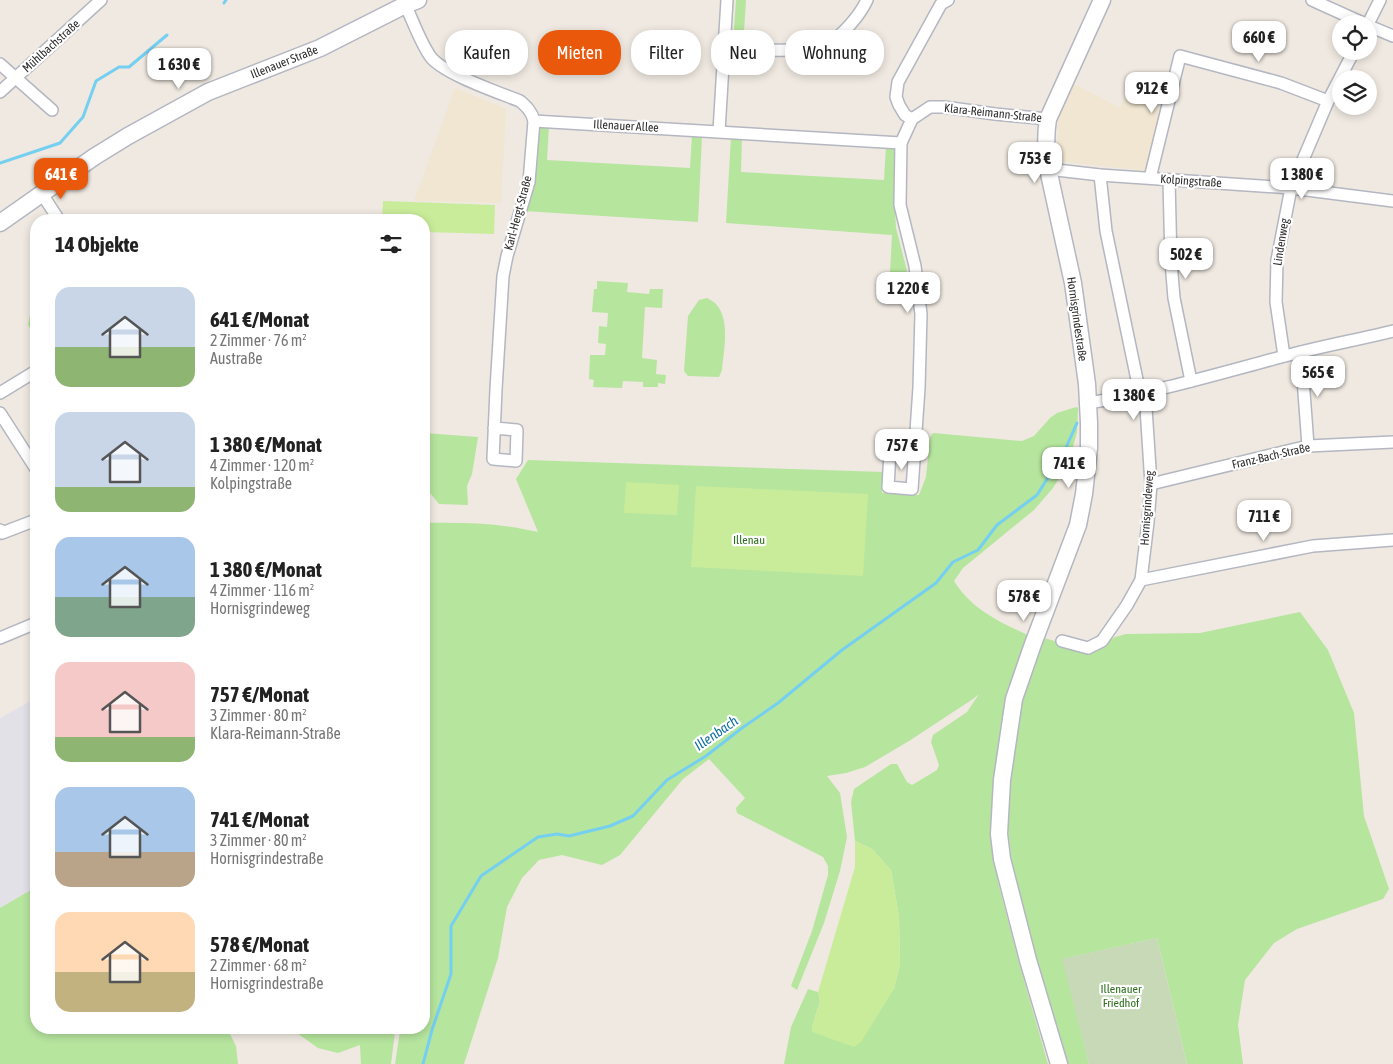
<!DOCTYPE html>
<html lang="de">
<meta charset="utf-8">
<style>
:root{--surface:#fff;--page:#f6f6f6;--text:#222;--muted:#767676;--accent:#ea580c}
body{margin:0;font-family:"Asap Condensed",sans-serif;background:var(--page);color:var(--text);height:100vh;display:flex;flex-direction:column;font-size:19px;white-space:nowrap}
*{box-sizing:border-box;margin:0}
p{font-size:16px;color:var(--muted)}
.icon{flex:none;width:28px;height:28px;fill:none;stroke:currentColor;stroke-width:2;stroke-linecap:round;stroke-linejoin:round}
.map{position:relative;flex:1;overflow:hidden}
.drawer{position:absolute;left:30px;top:214px;width:400px;height:820px;display:flex;flex-direction:column;background:var(--surface);border-radius:20px;box-shadow:0 2px 8px #0003}
.drawer>*{flex:none}
.top-card{position:absolute;left:445px;top:30px;width:475px;height:45px;display:flex;gap:10px}
.controls{position:absolute;left:1332px;top:15px;display:grid;gap:10px}
.controls a{display:grid;place-items:center;width:45px;height:45px;border-radius:50%;background:var(--surface);box-shadow:0 2px 8px #0003;font-size:25px}
.price{position:absolute;translate:-50% -42px;padding:0 11px;border-radius:10px;background:#fff;color:#222;font-size:16px;line-height:32px;filter:drop-shadow(0 1px 2px #0008)}
.price::after{content:'';position:absolute;left:50%;top:30px;width:15px;height:11px;margin-left:-8px;background:inherit;clip-path:polygon(0 0,100% 0,50% 100%)}
.price.current{background:var(--accent);color:#fff}
ul{padding:0;list-style:none}
li{display:flex;align-items:center;gap:15px;height:125px;padding:0 25px}
li span{display:grid;place-items:center;flex:none;width:140px;height:100px;border-radius:15px;color:#555}
li>.icon{margin-inline-start:auto}
span .icon{width:60px;height:60px;fill:#fffc;stroke-width:1}
li b{font-size:21px}
h2{display:flex;justify-content:space-between;align-items:center;height:60px;padding:0 25px;font-size:21px}
.tag{padding:0 18px;border-radius:20px;background:var(--surface);box-shadow:0 2px 8px #0003;font-size:18px;line-height:45px}
.tag.current{background:var(--accent);color:#fff}
.map>svg:first-child{display:block}
</style>
<div class="map">
<svg width="1393" height="1064" viewBox="0 0 1393 1064">
<rect width="100%" height="100%" fill="#efe9e1"/>
<path fill="#e3e1e8" d="M 36,698 L 36,887 L 0,908 L 0,718 Z"/>
<g fill="#f0e6d1">
<path d="M 1072,83 L 1120,108 L 1126,94 L 1162,110 L 1147,171 L 1058,161 L 1058,119 Z"/>
<path d="M 455,88 L 506,109 L 501,203 L 414,201 Z"/>
</g>
<g fill="#b6e59e">
<path d="M 736,0 L 746,0 L 743,47 L 733,42 Z"/>
<path d="M 549,126 L 547,160 L 690,168 L 692,135 L 702,136 L 698,222 L 524,211 L 536,131 L 540,127 Z"/>
<path d="M 731,137 L 742,138 L 741,172 L 884,180 L 886,146 L 895,148 L 894,195 L 896,228 L 908,275 L 890,274 L 892,235 L 726,223 Z"/>
<path d="M 597,281 L 628,283 L 627,292 L 649,294 L 650,289 L 663,289 L 662,308 L 645,307 L 642,358 L 657,360 L 656,374 L 666,375 L 665,384 L 658,383 L 658,387 L 643,387 L 643,382 L 623,381 L 622,388 L 593,387 L 594,380 L 589,379 L 590,355 L 605,355 L 606,344 L 598,343 L 599,326 L 607,327 L 608,313 L 592,312 L 594,289 L 597,289 Z"/>
<path d="M 707,298 C 733,309 724,348 722,370 L 719,377 L 688,376 L 684,371 L 688,316 L 699,300 Z"/>
<path d="M 36,311 L 36,337 L 28,325 L 30,315 Z"/>
<path d="M 1076,407 L 1078,408 L 1077,432 L 1069,462 L 1053,488 L 1034,510 L 963,568 L 954,581 C 971,609 1001,623 1030,636 L 1004,715 L 994,776 L 992,807 L 998,882 L 1018,959 L 1048,1064 L 784,1064 L 791,1027 L 808,989 L 818,992 L 820,1001 L 812,1027 L 894,989 L 900,964 L 899,917 L 891,870 L 872,849 L 855,841 L 851,802 L 854,789 L 891,764 L 897,764 L 907,782 L 912,785 L 937,770 L 939,765 L 931,742 L 933,735 L 967,712 L 979,694 L 973,699 L 909,741 L 865,767 L 846,773 L 827,776 L 840,793 L 847,837 L 840,871 L 824,923 L 797,990 L 791,986 L 812,931 L 828,875 L 828,866 L 823,857 L 737,813 L 736,808 L 745,798 L 709,759 L 683,779 L 620,855 L 602,865 L 562,855 L 539,860 L 522,878 L 507,907 L 498,958 L 464,1064 L 395,1064 L 400,1031 L 395,1032 L 391,1064 L 361,1064 L 360,1045 L 338,1053 L 318,1048 L 290,1028 L 424,1028 L 424,523 C 462,522 501,523 538,532 L 516,479 L 528,460 L 883,472 L 882,493 L 919,495 L 926,477 L 930,437 L 933,433 L 1022,441 L 1034,436 L 1050,418 L 1057,413 Z"/>
<path d="M 424,433 L 478,437 L 472,474 L 467,486 L 468,505 L 439,504 L 426,488 L 427,462 L 424,443 Z"/>
<path d="M 1300,612 L 1328,650 L 1354,713 L 1364,816 L 1389,889 L 1383,899 L 1297,929 L 1274,943 L 1245,980 L 1238,1025 L 1243,1064 L 1187,1064 L 1157,938 L 1063,959 L 1089,1064 L 1066,1064 L 1030,949 L 1014,879 L 1008,830 L 1006,793 L 1018,709 L 1029,672 L 1044,638 L 1090,651 L 1115,637 L 1126,634 L 1200,633 Z"/>
<path d="M 36,887 L 36,1028 L 227,1028 L 236,1046 L 238,1064 L 0,1064 L 0,908 Z"/>
</g>
<path fill="#c8d9b8" d="M 1157,938 L 1187,1064 L 1089,1064 L 1062,959 Z"/>
<g fill="#c9ec9a">
<path d="M 383,201 L 495,205 L 494,234 L 424,232 L 424,220 L 382,220 Z"/>
<path d="M 626,482 L 679,485 L 677,515 L 624,513 Z"/>
<path d="M 696,486 L 868,494 L 863,576 L 691,567 Z"/>
<path d="M 855,841 L 872,849 L 891,870 L 899,917 L 900,964 L 894,989 L 861,1042 L 854,1047 L 812,1032 L 812,1027 L 820,1001 L 818,992 L 855,867 Z"/>
</g>
<g fill="none" stroke-linecap="round" stroke-linejoin="round">
<g stroke="#75cff0" stroke-width="3">
<path d="M 224,3 L 226,0"/>
<path d="M 0,163 L 60,143 L 83,117 L 96,81 L 119,67 L 129,67 L 167,35"/>
<path d="M 423,1064 L 432,1030 L 451,974 L 451,926 L 481,876 L 538,837 L 557,834 L 569,836 L 610,826 L 633,816 L 667,780 L 706,756 L 742,728 L 778,703 L 842,650 L 936,583 L 953,562 L 978,550 L 997,525 L 1037,495 L 1064,452 L 1077,423"/>
</g>
<defs>
<g id="street">
<path d="M 403,0 C 412,18 419,40 430,56 C 441,73 500,93 520,101 C 527,107 532,112 534,121 L 529,182 L 507,256 L 503,276 L 496,389 L 493,459 L 516,461 L 517,430 L 494,428"/>
<path d="M 1312,0 L 1365,24"/>
<path d="M 1368,24 L 1380,0"/>
<path d="M 1369,26 L 1393,36"/>
<path d="M 724,46 C 755,49 787,54 817,46 C 821,45 825,45 829,43 C 843,35 860,15 867,0"/>
<path d="M 0,64 L 52,110"/>
<path d="M 0,92 L 101,0"/>
<path d="M 912,119 L 905,115 L 899,105 L 896,97 L 898,82 L 941,4 L 948,0"/>
<path d="M 534,121 L 901,143"/>
<path d="M 719,131 L 727,0"/>
<path d="M 1048,169 L 1100,175 L 1291,188 L 1393,201"/>
<path d="M 1150,178 L 1180,56 L 1281,83 L 1328,101"/>
<path d="M 1169,180 L 1171,262 L 1174,298 L 1191,381"/>
<path d="M 42,194 L 59,220"/>
<path d="M 1301,352 L 1308,446"/>
<path d="M 1284,356 L 1276,302 L 1277,260 L 1291,188 L 1328,101 L 1354,51"/>
<path d="M 0,393 L 36,371"/>
<path d="M 1088,403 C 1154,393 1217,374 1281,357 C 1318,347 1356,340 1393,331"/>
<path d="M 0,413 L 36,469"/>
<path d="M 914,454 L 890,452 L 888,487 L 912,489 L 919,388 L 921,314 L 915,266 L 900,205 L 901,143 L 912,119 L 930,107 L 944,107 L 995,114 L 1048,119"/>
<path d="M 1151,484 L 1308,446 L 1393,442"/>
<path d="M 0,530 L 2,533 L 36,520"/>
<path d="M 1141,580 L 1313,546 L 1393,540"/>
<path d="M 0,638 L 36,623"/>
<path d="M 1062,641 L 1088,648 L 1102,641 L 1127,605 L 1141,580 L 1148,522 L 1151,484 L 1146,408 L 1140,394 L 1106,231 L 1100,175"/>
</g>
<g id="secondary">
<path id="s1" d="M 0,223 L 94,157 L 128,136 L 208,92 L 320,48 L 405,5 L 418,0"/>
<path d="M 1059,1064 L 1028,960 L 1002,859 L 999,834 L 1002,780 L 1014,699 L 1033,644 L 1078,525 L 1084,494 L 1089,448 L 1089,423 L 1087,384 L 1073,283 L 1048,169 C 1046,152 1045,136 1048,119 L 1102,0"/>
</g>
</defs>
<use href="#street" stroke="#b4b7c1" stroke-width="14"/>
<use href="#secondary" stroke="#b4b7c1" stroke-width="19"/>
<use href="#street" stroke="#fff" stroke-width="11"/>
<use href="#secondary" stroke="#fff" stroke-width="16"/>
</g>
<g text-anchor="middle" stroke-width="4.5" stroke-linejoin="round" paint-order="stroke">
<g font-size="12" fill="#2e2e2e" stroke="#fff">
<text transform="translate(51 46) rotate(-42)" y="4">Mühlbachstraße</text>
<text dy="4" stroke="none"><textPath href="#s1" startOffset="328">Illenauer Straße</textPath></text>
<text transform="translate(993 113) rotate(6)" y="4">Klara-Reimann-Straße</text>
<text transform="translate(626 126) rotate(3)" y="4">Illenauer Allee</text>
<text transform="translate(1191 181) rotate(4)" y="4">Kolpingstraße</text>
<text transform="translate(518 213) rotate(-75)" y="4">Karl-Hergt-Straße</text>
<text transform="translate(1281 242) rotate(-81)" y="4">Lindenweg</text>
<text transform="translate(1077 319) rotate(82)" y="4">Hornisgrindestraße</text>
<text transform="translate(1271 456) rotate(-13)" y="4">Franz-Bach-Straße</text>
<text transform="translate(1147 508) rotate(-86)" y="4">Hornisgrindeweg</text>
</g>
<g font-size="12" fill="#2c6e1b" stroke="#fff">
<text x="749" y="544">Illenau</text>
<text x="1121" y="993">Illenauer<tspan x="1121" dy="14">Friedhof</tspan></text>
</g>
<g font-size="14" font-style="italic" fill="#0d6fa3" stroke="#fff">
<text transform="translate(716 733) rotate(-35)" y="5">Illenbach</text>
</g>
</g>
</svg>
<div class="controls">
<a><svg class="icon" aria-label="locate" viewBox="0 0 24 24"><circle cx="12" cy="12" r="6"/><path d="M12 2v4M12 18v4M2 12h4M18 12h4"/></svg></a>
<a><svg class="icon" aria-label="layers" viewBox="0 0 24 24"><path d="M12 4l9 5-9 5-9-5zM3 14l9 5 9-5"/></svg></a>
</div>
<b class="price" style="left:1259px;top:63px">660 €</b>
<b class="price" style="left:179px;top:90px">1 630 €</b>
<b class="price" style="left:1152px;top:114px">912 €</b>
<b class="price" style="left:1035px;top:184px">753 €</b>
<b class="price current" style="left:61px;top:200px">641 €</b>
<b class="price" style="left:1302px;top:200px">1 380 €</b>
<b class="price" style="left:1186px;top:280px">502 €</b>
<b class="price" style="left:908px;top:314px">1 220 €</b>
<b class="price" style="left:1318px;top:398px">565 €</b>
<b class="price" style="left:1134px;top:421px">1 380 €</b>
<b class="price" style="left:902px;top:471px">757 €</b>
<b class="price" style="left:1069px;top:489px">741 €</b>
<b class="price" style="left:1264px;top:542px">711 €</b>
<b class="price" style="left:1024px;top:622px">578 €</b>
<div class="top-card">
<a class="tag">Kaufen</a>
<a class="tag current">Mieten</a>
<a class="tag">Filter</a>
<a class="tag">Neu</a>
<a class="tag">Wohnung</a>
</div>
<section class="drawer">
<h2>14 Objekte<svg class="icon" aria-label="filters" viewBox="0 0 24 24"><path d="M4 7h16M4 17h16"/><circle cx="9" cy="7" r="2"/><circle cx="15" cy="17" r="2"/></svg></h2>
<ul>
<li><span style="background:linear-gradient(#c9d6e8 60%,#8fb573 0)"><svg class="icon" aria-label="home" viewBox="0 0 24 24"><path d="M3 11l9-7 9 7M6 9v11h12V9"/></svg></span><div><b>641 €/Monat</b><p>2 Zimmer · 76 m²</p><p>Austraße</p></div></li>
<li><span style="background:linear-gradient(#c9d6e8 75%,#8fb573 0)"><svg class="icon" aria-label="home" viewBox="0 0 24 24"><path d="M3 11l9-7 9 7M6 9v11h12V9"/></svg></span><div><b>1 380 €/Monat</b><p>4 Zimmer · 120 m²</p><p>Kolpingstraße</p></div></li>
<li><span style="background:linear-gradient(#a9c7e8 60%,#7fa58c 0)"><svg class="icon" aria-label="home" viewBox="0 0 24 24"><path d="M3 11l9-7 9 7M6 9v11h12V9"/></svg></span><div><b>1 380 €/Monat</b><p>4 Zimmer · 116 m²</p><p>Hornisgrindeweg</p></div></li>
<li><span style="background:linear-gradient(#f6c9c9 75%,#8fb573 0)"><svg class="icon" aria-label="home" viewBox="0 0 24 24"><path d="M3 11l9-7 9 7M6 9v11h12V9"/></svg></span><div><b>757 €/Monat</b><p>3 Zimmer · 80 m²</p><p>Klara-Reimann-Straße</p></div></li>
<li><span style="background:linear-gradient(#a9c7e8 65%,#b9a48a 0)"><svg class="icon" aria-label="home" viewBox="0 0 24 24"><path d="M3 11l9-7 9 7M6 9v11h12V9"/></svg></span><div><b>741 €/Monat</b><p>3 Zimmer · 80 m²</p><p>Hornisgrindestraße</p></div></li>
<li><span style="background:linear-gradient(#ffd9b3 60%,#c2b280 0)"><svg class="icon" aria-label="home" viewBox="0 0 24 24"><path d="M3 11l9-7 9 7M6 9v11h12V9"/></svg></span><div><b>578 €/Monat</b><p>2 Zimmer · 68 m²</p><p>Hornisgrindestraße</p></div></li>
</ul>
</section>
</div>
